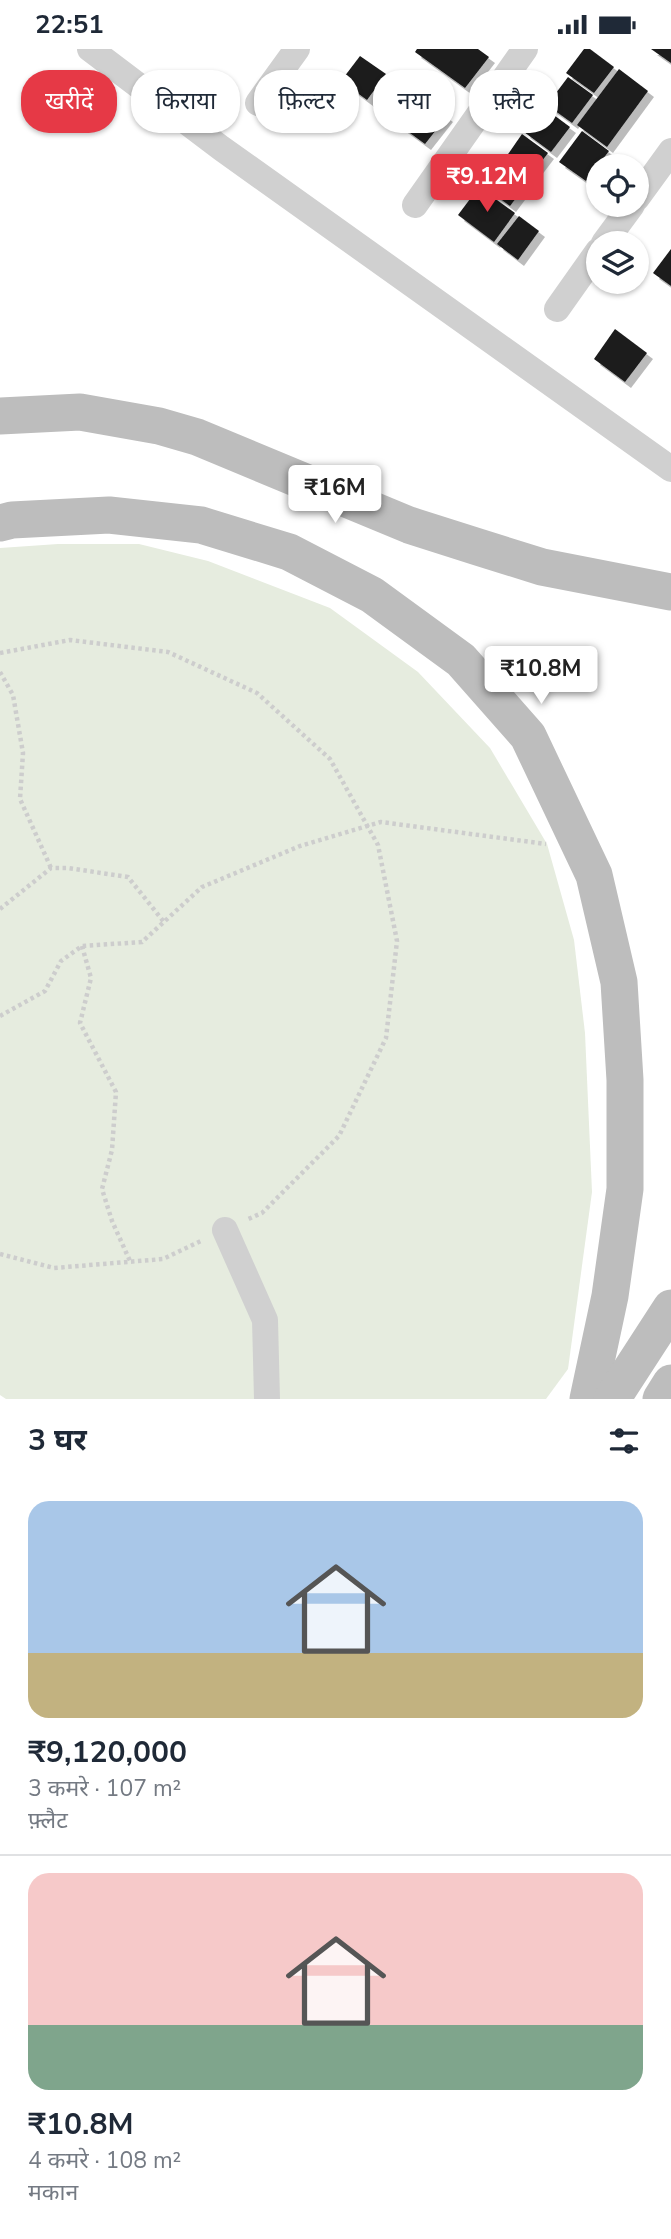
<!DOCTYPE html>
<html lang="hi">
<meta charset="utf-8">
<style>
:root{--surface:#fff;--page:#f2f2f3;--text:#1f2937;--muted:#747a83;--line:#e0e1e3;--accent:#e63946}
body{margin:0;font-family:"Nunito Sans","Noto Sans Devanagari",sans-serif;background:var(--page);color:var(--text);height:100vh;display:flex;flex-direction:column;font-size:26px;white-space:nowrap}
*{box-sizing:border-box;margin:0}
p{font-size:23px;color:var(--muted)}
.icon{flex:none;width:38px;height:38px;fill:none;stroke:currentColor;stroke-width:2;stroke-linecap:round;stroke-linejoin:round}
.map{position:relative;height:1350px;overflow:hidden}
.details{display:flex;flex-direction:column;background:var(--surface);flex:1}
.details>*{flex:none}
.guide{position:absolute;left:21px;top:21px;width:630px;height:63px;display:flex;gap:14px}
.buttons{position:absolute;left:586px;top:105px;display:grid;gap:14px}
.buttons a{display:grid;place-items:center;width:63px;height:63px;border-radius:50%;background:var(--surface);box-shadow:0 2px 5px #0004;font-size:35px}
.price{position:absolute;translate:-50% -60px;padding:0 16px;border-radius:7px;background:#fff;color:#222;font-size:23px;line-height:46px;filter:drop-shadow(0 2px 4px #0008)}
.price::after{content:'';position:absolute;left:50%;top:42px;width:21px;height:16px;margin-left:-10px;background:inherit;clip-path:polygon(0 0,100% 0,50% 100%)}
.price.selected{background:var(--accent);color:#fff}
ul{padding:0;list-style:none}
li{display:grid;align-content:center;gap:14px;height:371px;padding:0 28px}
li+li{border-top:2px solid var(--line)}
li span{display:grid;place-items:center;height:217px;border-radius:21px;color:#555}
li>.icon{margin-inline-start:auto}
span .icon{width:126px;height:126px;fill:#fffc;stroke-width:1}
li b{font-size:30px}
h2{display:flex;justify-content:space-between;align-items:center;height:84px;padding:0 28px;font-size:30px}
.chip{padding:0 24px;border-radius:28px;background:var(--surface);box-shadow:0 2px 5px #0004;font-size:24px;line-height:63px}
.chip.selected{background:var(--accent);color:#fff}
.status{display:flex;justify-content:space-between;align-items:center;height:49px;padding:0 35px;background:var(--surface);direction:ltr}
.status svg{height:19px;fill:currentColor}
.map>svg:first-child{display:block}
</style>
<div class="status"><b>22:51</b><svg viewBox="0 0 49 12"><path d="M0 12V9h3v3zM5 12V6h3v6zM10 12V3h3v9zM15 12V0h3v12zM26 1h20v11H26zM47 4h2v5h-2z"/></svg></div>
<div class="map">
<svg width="671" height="1350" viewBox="0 0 671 1350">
<defs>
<filter id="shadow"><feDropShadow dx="6" dy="6" stdDeviation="0" flood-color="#0004"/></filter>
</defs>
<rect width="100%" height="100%" fill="#fff"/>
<path fill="#e6ecdf" d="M 58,495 L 139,495 L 208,512 L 330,559 L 418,623 L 490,699 L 547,795 L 574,891 L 585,984 L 592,1143 L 568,1320 L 546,1350 L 6,1350 L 0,1346 L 0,499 Z"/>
<g fill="#1a1a1a" filter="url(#shadow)">
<path d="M 417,0 L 478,0 L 489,8 L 465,39 L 415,3 Z"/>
<path d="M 584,0 L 590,0 L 614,18 L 594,44 L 566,24 Z"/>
<path d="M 651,0 L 671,0 L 671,14 Z"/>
<path d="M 360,7 L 386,25 L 367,51 L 341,32 Z"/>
<path d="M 619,20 L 648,42 L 607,98 L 577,76 Z"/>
<path d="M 323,25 L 345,40 L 328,62 L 307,47 Z"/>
<path d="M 394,28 L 447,67 L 425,95 L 373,57 Z"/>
<path d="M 568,28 L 593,46 L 572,74 L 547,56 Z"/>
<path d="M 543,58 L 570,78 L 551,103 L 524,83 Z"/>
<path d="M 582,82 L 609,102 L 586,132 L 559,113 Z"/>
<path d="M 522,85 L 548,104 L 529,129 L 504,111 Z"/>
<path d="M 501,113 L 528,133 L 510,157 L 483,137 Z"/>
<path d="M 479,138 L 515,164 L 494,193 L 458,166 Z"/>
<path d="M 519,167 L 539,182 L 518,211 L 497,195 Z"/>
<path d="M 671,200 L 671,237 L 653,224 Z"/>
<path d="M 615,280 L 647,304 L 625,333 L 594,310 Z"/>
</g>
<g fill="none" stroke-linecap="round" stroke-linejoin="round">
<g stroke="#cdcdcd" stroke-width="4.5" stroke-dasharray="3.5 3.5" stroke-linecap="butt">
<path d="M 0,604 L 70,591 L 168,603 L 257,644 L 330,710 L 378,796 L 397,892 L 386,989 L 339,1087 L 262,1164 L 246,1171"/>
<path d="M 0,623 L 13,646 L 23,704 L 20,750 L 51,819"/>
<path d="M 0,860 L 51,819 L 68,819 L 128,828 L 164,873"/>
<path d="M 82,897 L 91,929 L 80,974 L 116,1043 L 112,1101 L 102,1140 L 112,1172 L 130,1212"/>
<path d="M 0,967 L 45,942 L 61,912 L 82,897 L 142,893 L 202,838 L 300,797 L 381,773 L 546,795"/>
<path d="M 0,1205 L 54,1219 L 163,1210 L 203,1191"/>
</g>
<g stroke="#d0d0d0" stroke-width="26">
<path d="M 90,0 L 221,99 L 671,420"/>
<path d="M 258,54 L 297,0"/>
<path d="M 637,149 L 671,102"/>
<path d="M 415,156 L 525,0"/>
<path d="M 604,194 L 632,156"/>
<path d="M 557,260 L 598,202"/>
<path d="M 225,1181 L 265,1271 L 267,1350"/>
</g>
<g stroke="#bdbdbd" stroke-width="37">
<path d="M 0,367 L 80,363 L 159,377 L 197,388 L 409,476 L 478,498 L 542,518 L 671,543"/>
<path d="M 0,474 L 12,471 L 109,466 L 201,476 L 289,503 L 372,546 L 461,611 L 528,687 L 594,826 L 619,933 L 625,1031 L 625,1140 L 610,1247 L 588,1350"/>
<path d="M 612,1350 L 671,1259"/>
<path d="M 661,1350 L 671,1334"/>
</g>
</g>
</svg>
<div class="buttons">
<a><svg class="icon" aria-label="locate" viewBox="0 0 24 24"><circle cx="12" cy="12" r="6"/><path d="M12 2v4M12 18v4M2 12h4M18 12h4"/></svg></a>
<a><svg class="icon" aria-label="layers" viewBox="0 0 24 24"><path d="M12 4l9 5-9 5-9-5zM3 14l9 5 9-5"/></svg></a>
</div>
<b class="price selected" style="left:487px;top:165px">₹9.12M</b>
<b class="price" style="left:335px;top:476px">₹16M</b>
<b class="price" style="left:541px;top:657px">₹10.8M</b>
<div class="guide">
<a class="chip selected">खरीदें</a>
<a class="chip">किराया</a>
<a class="chip">फ़िल्टर</a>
<a class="chip">नया</a>
<a class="chip">फ़्लैट</a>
</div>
</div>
<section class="details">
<h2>3 घर<svg class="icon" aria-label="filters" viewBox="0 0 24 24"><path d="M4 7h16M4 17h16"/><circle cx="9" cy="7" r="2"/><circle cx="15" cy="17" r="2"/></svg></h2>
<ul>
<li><span style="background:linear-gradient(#a9c7e8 70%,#c2b280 0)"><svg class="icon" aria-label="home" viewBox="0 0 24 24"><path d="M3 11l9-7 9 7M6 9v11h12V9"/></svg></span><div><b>₹9,120,000</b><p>3 कमरे · 107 m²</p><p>फ़्लैट</p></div></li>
<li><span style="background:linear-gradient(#f6c9c9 70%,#7fa58c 0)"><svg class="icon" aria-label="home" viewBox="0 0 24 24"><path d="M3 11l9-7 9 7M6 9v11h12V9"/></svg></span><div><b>₹10.8M</b><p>4 कमरे · 108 m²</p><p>मकान</p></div></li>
</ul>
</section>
